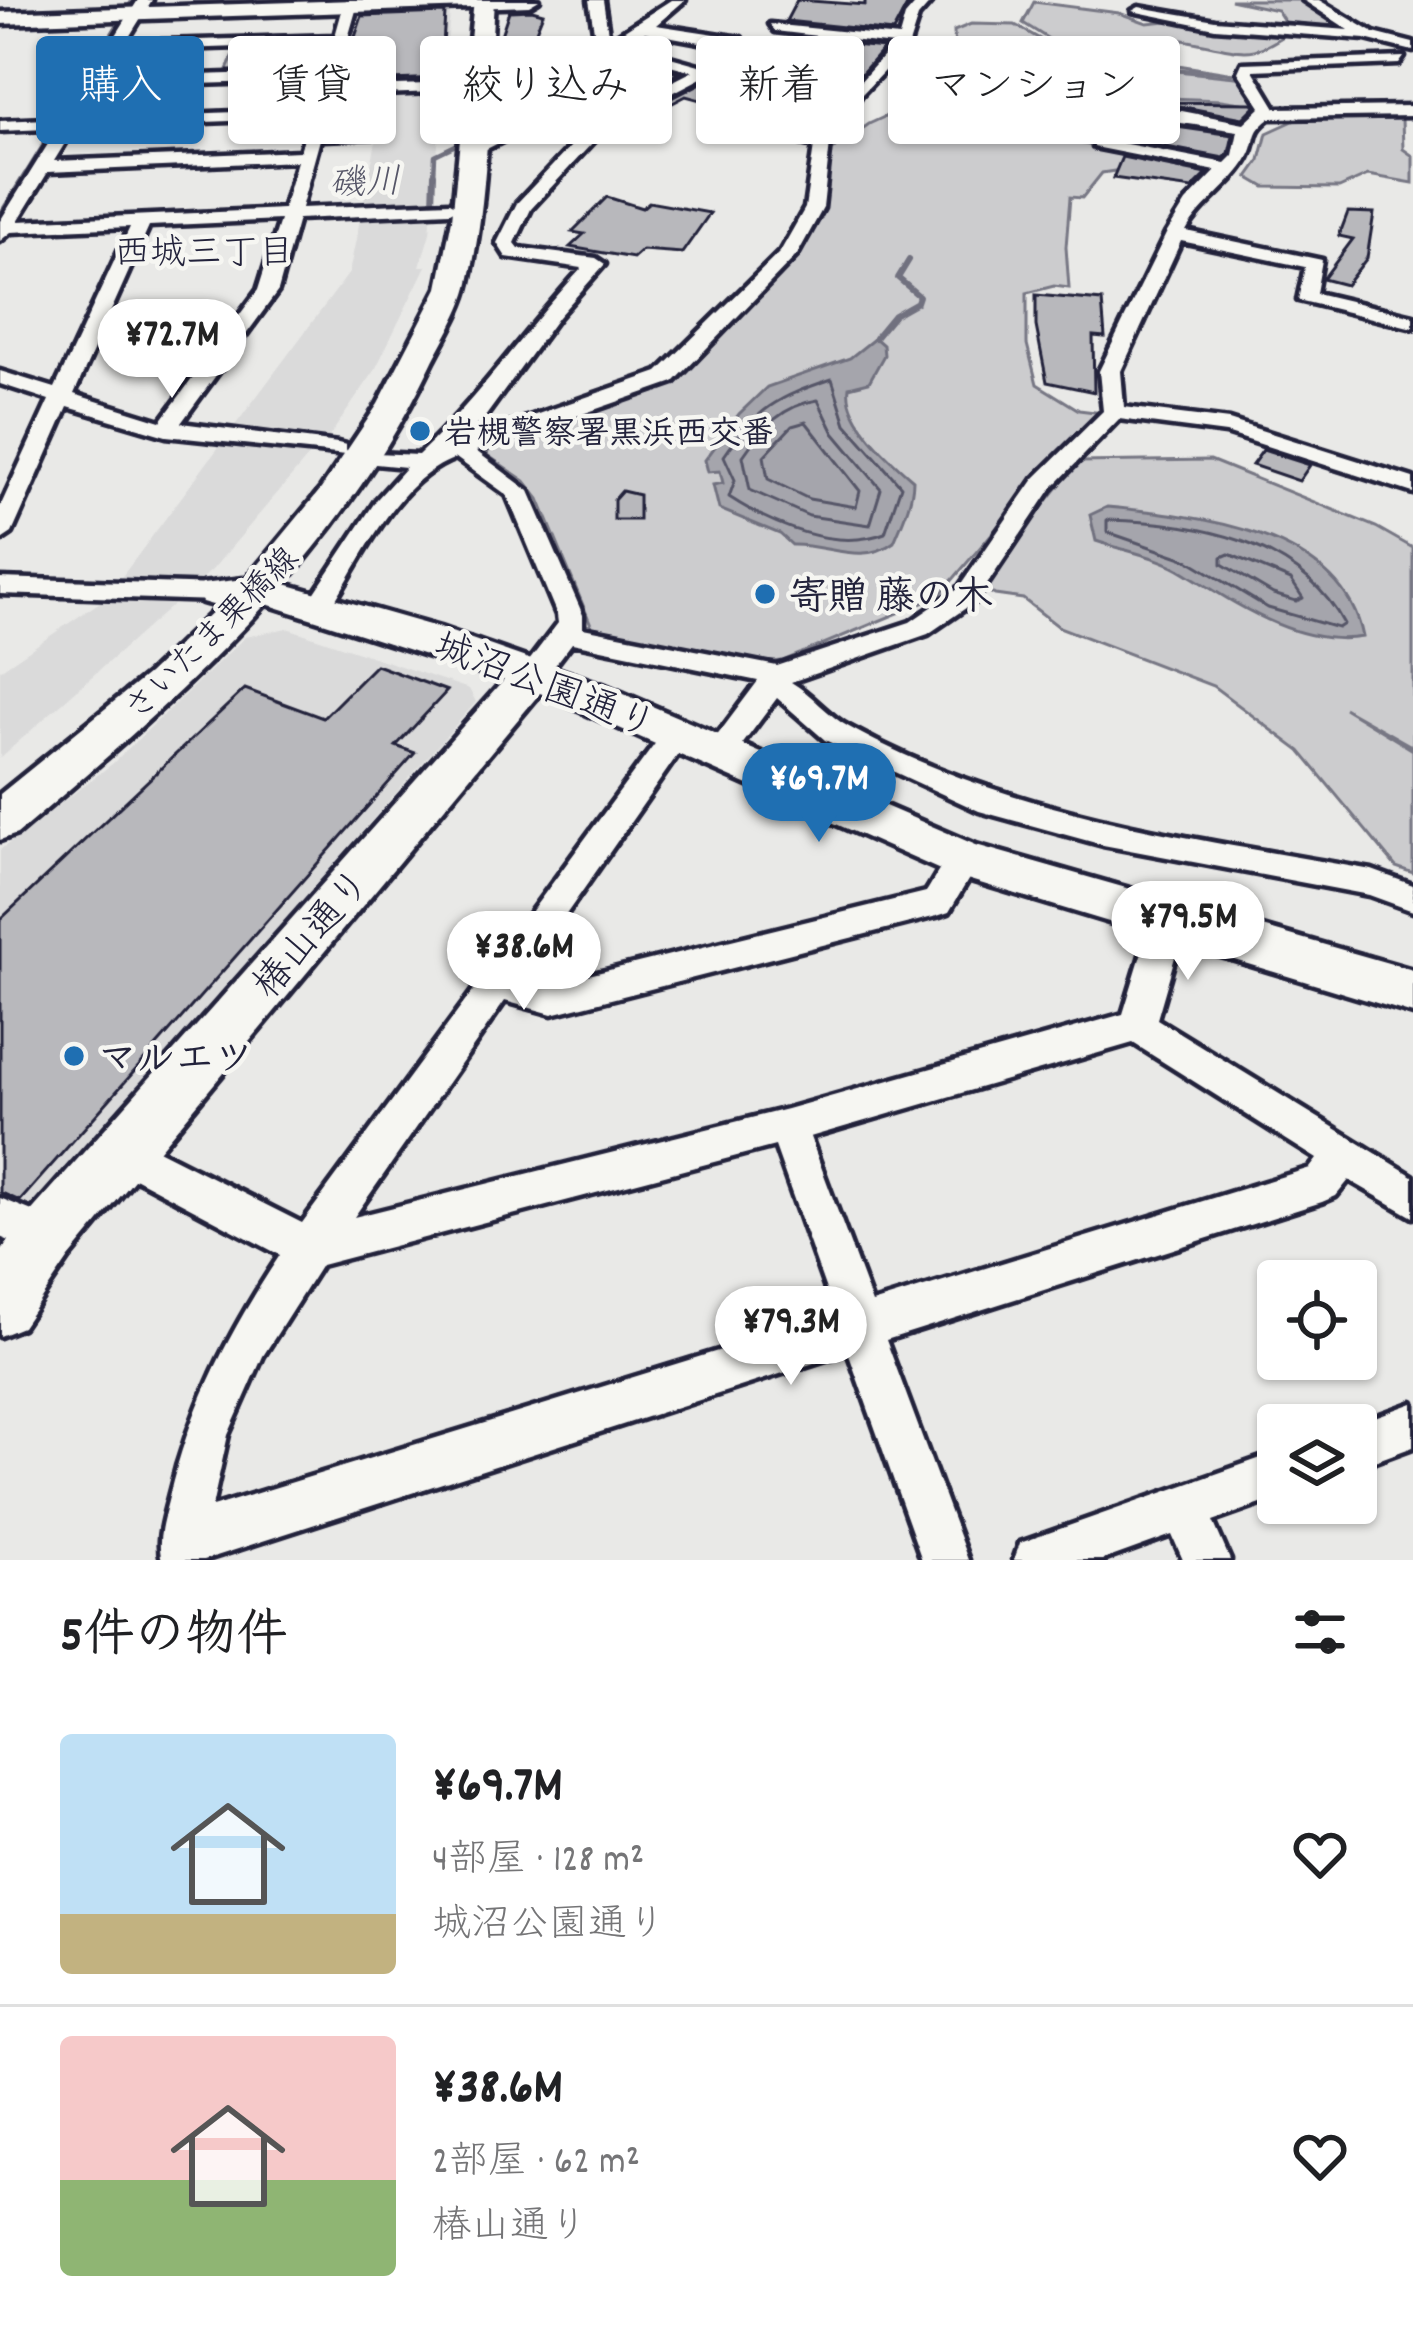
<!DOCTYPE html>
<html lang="ja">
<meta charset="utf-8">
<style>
:root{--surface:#fff;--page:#f6f6f6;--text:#202124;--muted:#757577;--line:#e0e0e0;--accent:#1f6fb2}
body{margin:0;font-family:Dekko,"Klee One",sans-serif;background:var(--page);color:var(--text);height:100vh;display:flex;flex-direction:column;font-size:45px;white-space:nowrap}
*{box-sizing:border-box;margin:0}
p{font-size:39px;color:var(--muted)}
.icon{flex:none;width:66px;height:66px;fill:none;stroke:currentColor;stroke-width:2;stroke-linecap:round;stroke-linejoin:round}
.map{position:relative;height:1560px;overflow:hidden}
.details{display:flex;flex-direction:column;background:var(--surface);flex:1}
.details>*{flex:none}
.guide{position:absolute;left:36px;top:36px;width:1341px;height:108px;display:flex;gap:24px}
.tools{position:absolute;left:1257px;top:1260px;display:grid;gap:24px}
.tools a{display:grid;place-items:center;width:120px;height:120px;border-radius:12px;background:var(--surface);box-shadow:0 3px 9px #0004;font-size:60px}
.price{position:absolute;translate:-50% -102px;padding:0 27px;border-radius:42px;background:#fff;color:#222;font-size:39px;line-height:78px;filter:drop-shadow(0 3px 6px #0008)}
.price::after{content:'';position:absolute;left:50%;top:72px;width:36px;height:27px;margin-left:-18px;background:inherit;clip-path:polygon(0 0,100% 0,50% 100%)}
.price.active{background:var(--accent);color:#fff}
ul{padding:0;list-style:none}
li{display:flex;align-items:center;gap:36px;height:300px;padding:0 60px}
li+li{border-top:3px solid var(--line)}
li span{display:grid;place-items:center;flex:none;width:336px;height:240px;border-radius:12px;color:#555}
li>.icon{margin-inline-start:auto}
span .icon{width:144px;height:144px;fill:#fffc;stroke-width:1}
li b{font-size:51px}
h2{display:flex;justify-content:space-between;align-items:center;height:144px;padding:0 60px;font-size:51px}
.chip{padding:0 42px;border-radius:12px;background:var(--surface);box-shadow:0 3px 9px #0004;font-size:42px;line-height:108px}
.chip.active{background:var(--accent);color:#fff}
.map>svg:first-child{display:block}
</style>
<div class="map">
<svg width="1413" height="1560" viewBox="0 0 1413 1560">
<rect width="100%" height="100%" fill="#e9e9e7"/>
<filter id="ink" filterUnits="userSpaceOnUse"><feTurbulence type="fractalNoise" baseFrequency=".00833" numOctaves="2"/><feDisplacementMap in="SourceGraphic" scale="24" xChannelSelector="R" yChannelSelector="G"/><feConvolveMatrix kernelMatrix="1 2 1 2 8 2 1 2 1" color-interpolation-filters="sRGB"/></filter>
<g filter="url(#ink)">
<g fill="#dadada">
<path d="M 438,9 L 450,13 L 430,233 L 420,266 L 426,266 L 374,372 L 324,444 L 308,457 L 212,570 L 0,758 L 0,670 L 106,598 L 349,273 L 403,10 Z"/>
<path d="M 287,628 L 469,689 L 476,702 L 29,1211 L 0,1200 L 0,850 L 112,764 L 245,637 Z"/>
</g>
<g fill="#ccccce" stroke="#777784" stroke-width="3">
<path d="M 1230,0 L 1298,0 L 1353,31 L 1288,27 L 1277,10 Z"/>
<path d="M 1034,2 L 1119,13 L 1147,23 L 1177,20 L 1282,33 L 1282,37 C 1271,44 1259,51 1245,51 C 1209,50 1151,21 1120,51 L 1128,57 L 1234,74 L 1113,63 L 1068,51 L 1023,23 Z"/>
<path d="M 971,24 L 1015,25 L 1065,53 L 1108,64 L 1245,78 L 1260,95 L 1260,106 L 1221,100 L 1090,95 L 1080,101 L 1054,138 L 1148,157 L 1147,166 L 1102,173 L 1082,198 L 1070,197 L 1066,247 L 1069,288 L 1054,286 L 1027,293 L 1027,344 L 1037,384 L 1079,410 L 1103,413 L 1076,434 L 939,596 L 783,661 L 761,663 L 592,627 L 539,499 L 525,481 L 487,455 L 489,448 L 673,380 L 797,253 L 818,218 L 824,156 L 869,124 L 947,88 L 956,79 L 954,31 Z"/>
<path d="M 332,43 L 325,70 L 319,72 L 225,74 L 238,46 Z"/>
<path d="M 1387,115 L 1402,119 L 1403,149 L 1413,156 L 1413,183 L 1368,175 L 1339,188 L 1265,187 L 1248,177 L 1260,160 L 1267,133 L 1300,118 Z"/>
<path d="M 1210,460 L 1376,527 L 1413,548 L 1413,747 L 1344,708 L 1413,750 L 1413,873 L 1396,867 L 1300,751 L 1213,686 L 1059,627 L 1023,599 L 995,595 L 979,586 L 1078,462 Z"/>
</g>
<g fill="#a5a5ac" stroke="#71717f" stroke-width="3">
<path d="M 875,338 L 883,345 L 884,355 L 869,382 L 849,387 C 844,420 890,460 913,480 C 913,500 902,523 894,542 C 862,566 828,544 792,545 L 780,534 L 719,509 L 713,485 L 723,483 L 720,471 L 708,472 L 705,460 L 739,414 L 767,387 L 850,358 Z"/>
<path d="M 1107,507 C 1194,515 1342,530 1363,637 C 1299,648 1236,604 1184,572 C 1159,556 1124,551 1096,541 L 1090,515 Z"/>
</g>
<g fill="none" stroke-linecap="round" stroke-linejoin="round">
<g stroke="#565668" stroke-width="3">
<path d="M 832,379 L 846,424 L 901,486 L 885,533 C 835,552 772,525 729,497 L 735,480 L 724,456 C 757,408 778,397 832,379 Z"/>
<path d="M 818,400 L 834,433 L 881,489 L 870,525 L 809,516 L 750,490 L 743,456 C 762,428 783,405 818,400 Z"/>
<path d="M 806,422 L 860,491 L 856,507 L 809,499 L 768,479 L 764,456 L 792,426 Z"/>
<path d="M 1107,520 C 1195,522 1300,540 1344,624 L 1338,628 L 1268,608 L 1188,560 L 1107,532 Z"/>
<path d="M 1229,554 L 1291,580 L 1303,598 L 1296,601 L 1273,594 L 1222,564 L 1222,557 Z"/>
</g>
<g stroke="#71717f" stroke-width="4.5">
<path d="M 24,177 L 133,0"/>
<path d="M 434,177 L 435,155 L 505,121 L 598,48"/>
</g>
<g stroke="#71717f" stroke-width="6">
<path d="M 426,205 L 433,205 L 434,174"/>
<path d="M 0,216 L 26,174"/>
<path d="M 875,338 L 894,315 L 917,302 L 919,296 L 898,278 L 909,260"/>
</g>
</g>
<g fill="#b8b8bc" stroke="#22223b" stroke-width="3">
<path d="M 797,0 L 865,5 L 865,0 L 910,0 L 893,32 L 786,21 Z"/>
<path d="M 532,10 L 543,13 L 528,50 L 496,50 L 509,11 Z"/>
<path d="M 445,13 L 441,78 L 340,82 L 362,16 Z"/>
<path d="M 843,44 L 884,48 L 854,82 L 830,96 L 759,77 Z"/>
<path d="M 658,67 L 680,72 L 602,112 L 572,108 Z"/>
<path d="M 707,80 L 731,87 L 704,101 L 686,96 L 644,118 L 636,117 Z"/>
<path d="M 380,99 L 373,140 L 324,142 L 335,100 Z"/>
<path d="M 1093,101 L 1126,101 L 1155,102 L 1120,105 L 1091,138 L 1067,133 L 1085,112 L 1100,114 Z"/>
<path d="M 1157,102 L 1253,103 L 1255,106 L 1243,118 Z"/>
<path d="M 1134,121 L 1233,135 L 1229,153 L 1224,158 L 1119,138 Z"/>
<path d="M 1122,157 L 1207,174 L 1192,189 L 1113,178 Z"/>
<path d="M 607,197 L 642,208 L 649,202 L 710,213 L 682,253 L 642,250 L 633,258 L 570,247 L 584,234 L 572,232 Z"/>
<path d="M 1348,212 L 1374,213 L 1367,258 L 1346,285 L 1323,279 L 1353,239 L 1339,236 Z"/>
<path d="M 1036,295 L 1102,301 L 1105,337 L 1093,336 L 1094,392 L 1047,382 L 1036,326 Z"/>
<path d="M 1263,450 L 1310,465 L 1299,481 L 1252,465 Z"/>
<path d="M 622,491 L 639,495 L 639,520 L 614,520 L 614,500 Z"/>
<path d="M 376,665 L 447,691 L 396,746 L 415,753 L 20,1201 L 0,1192 L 0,920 L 245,689 L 323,718 Z"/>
</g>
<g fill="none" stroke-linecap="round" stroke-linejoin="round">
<defs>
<g id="street">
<path d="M 138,0 L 152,0 L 126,42 L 335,36 L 345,0 L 359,0 L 334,87 L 459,83 L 466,87 L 459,91 L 332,96 L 301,208 L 450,202 L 459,207 L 450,212 L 298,219 L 278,291 L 181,423 L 338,443 L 346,445 L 346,455 L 166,436 L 68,407 L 12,533 L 0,541 L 0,507 L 49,400 L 0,384 L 0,371 L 55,388 L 130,227 L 11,232 L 0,241 L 0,221 ZM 332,44 L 324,71 L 104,78 L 121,51 ZM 322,80 L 313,109 L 80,118 L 99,87 ZM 310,118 L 300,151 L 54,161 L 75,127 ZM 297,161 L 283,209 L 18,221 L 48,172 ZM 280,220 L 258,290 L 161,421 L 74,394 L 149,226 Z"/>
<path d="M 589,0 L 603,0 L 609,40 L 671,0 L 685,0 L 656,25 L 741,38 L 711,44 L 645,32 L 605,56 L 534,117 L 558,113 L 599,119 L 693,71 L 658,62 L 663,55 L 840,104 L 893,45 L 775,31 L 770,24 L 899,37 L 905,16 L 919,0 L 933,0 L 918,17 L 909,45 L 861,95 L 830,143 L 823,208 L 797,255 L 674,382 L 476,451 L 529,491 L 583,615 L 583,628 L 777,666 L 910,622 L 958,589 L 1034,479 L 1103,411 L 1099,371 L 1166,234 L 1186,202 L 1216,171 L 1094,147 L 1094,141 L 1123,108 L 1156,106 L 1244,123 L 1261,107 L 1238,72 L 1242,63 L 1404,57 L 1399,64 L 1253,70 L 1276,108 L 1413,106 L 1413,116 L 1270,118 C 1249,134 1259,138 1248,158 C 1233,185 1202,203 1186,231 L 1322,260 L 1316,293 L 1413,316 L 1413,328 L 1298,300 L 1305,267 L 1181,241 L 1121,371 L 1124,407 L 1229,420 L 1413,478 L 1413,493 L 1226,433 L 1119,419 L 1051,489 L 976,601 L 928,634 L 791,682 C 812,694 828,716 849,727 C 1011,816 1193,838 1372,870 L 1413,885 L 1413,911 L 1369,895 L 1103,845 L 979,811 L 825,740 L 777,698 L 730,761 L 710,761 L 705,753 L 710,745 L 758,681 L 572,643 L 543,681 L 523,681 L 519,674 L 558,623 L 557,615 L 507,495 L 456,458 C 395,480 362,560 328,612 L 310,612 L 306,606 L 377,499 L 406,467 L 355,462 L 355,452 L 418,455 C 480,397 525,329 582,268 L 506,257 L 497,243 L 517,203 L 589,127 C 534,119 525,131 478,153 L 464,150 L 516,116 L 597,49 ZM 707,75 L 835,112 L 818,137 L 772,127 L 751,99 L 738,102 L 760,133 L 814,146 L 805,208 L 780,252 L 658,372 L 458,442 L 485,417 L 558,317 L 605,264 L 596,258 L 519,248 L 515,243 L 531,209 L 607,127 ZM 1132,116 L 1238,131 L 1233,155 L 1225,163 L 1111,141 Z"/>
<path d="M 1303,0 L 1319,0 L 1374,33 L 1413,43 L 1413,51 L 1365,39 L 1215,28 L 1132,11 L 1139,7 L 1215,20 L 1349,30 Z"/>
<path d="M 0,121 L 47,119 L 55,124 L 47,129 L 0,131 Z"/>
<path d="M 0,578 L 216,585 L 229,593 L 216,601 L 0,594 Z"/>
<path d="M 678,723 L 692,733 L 688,740 L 523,976 L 552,984 L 926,892 C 939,873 949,842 975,851 L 980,860 L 949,912 L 937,916 L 552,1014 L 505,1001 L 354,1217 L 787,1109 L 1123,1014 L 1152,919 L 1157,909 L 1169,905 L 1181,909 L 1186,919 L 1157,1019 L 1413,1176 L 1413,1217 L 1349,1180 L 1336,1196 L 1322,1202 L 886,1340 L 968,1560 L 922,1560 L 848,1352 L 204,1560 L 162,1560 C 156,1539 164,1518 169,1497 C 190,1407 229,1332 280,1255 L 108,1164 L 102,1151 L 108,1138 L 121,1133 L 134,1138 L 302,1223 L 668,726 ZM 1133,1043 L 1317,1159 L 1310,1168 L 872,1303 L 810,1137 ZM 775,1146 L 835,1315 L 212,1507 L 228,1435 L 263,1356 L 321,1265 Z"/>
<path d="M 0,1198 L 62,1223 L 68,1237 L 62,1251 L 48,1257 L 0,1237 Z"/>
<path d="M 1413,1403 L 1413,1447 L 1356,1468 L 1353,1425 Z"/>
<path d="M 1278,1452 L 1278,1498 L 1213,1521 L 1230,1560 L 1183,1560 L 1172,1535 L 1103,1560 L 1014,1560 L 1020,1543 L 1037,1537 Z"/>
</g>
<g id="secondary">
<path d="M 354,0 L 539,0 L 529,6 L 0,24 L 0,12 Z"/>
<path d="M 261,577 L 440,628 L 603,685 L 976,845 L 1413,970 L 1413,1014 L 947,873 L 540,693 L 69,1258 L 22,1327 L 0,1336 L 0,1253 L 27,1216 L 504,680 L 260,602 L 216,606 L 202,602 L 197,593 L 202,584 Z"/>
</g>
<path id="primary" d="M 474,0 L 494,0 C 488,93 490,191 469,282 C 463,310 444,339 431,365 C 336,562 181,695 17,834 L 0,840 L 0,794 L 148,674 L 246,580 L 321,489 L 378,404 L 438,288 L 452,219 Z"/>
</defs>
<use href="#street" stroke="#22223b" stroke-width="9"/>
<use href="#secondary" stroke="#22223b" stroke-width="9"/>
<use href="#primary" stroke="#22223b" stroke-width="9"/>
<use href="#street" fill="#f6f6f2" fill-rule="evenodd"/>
<use href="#secondary" fill="#f6f6f2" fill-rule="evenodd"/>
<use href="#primary" fill="#f6f6f2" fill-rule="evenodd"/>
</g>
</g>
<g fill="#1f6fb2" stroke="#f6f6f2" stroke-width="4.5">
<circle cx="420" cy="431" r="12"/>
<circle cx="765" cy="594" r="12"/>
<circle cx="74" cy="1056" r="12"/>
</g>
<g text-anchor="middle" stroke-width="9" stroke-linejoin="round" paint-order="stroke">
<g font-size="33" font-weight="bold" fill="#22223b" stroke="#f6f6f2" text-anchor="start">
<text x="444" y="443">岩槻警察署黒浜西交番</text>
</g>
<g font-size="33" fill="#22223b" stroke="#f6f6f2">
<text transform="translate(210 632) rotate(-45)" y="12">さいたま栗橋線</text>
</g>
<g font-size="36" font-style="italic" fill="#565668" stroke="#f6f6f2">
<text transform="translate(365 180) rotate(-2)" y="13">磯川</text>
</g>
<g font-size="36" fill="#22223b" stroke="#f6f6f2">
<text x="204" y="263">西城三丁目</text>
</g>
<g font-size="39" font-weight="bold" fill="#22223b" stroke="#f6f6f2" text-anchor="start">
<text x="789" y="608">寄贈 藤の木</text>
<text x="98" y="1070">マルエツ</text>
</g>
<g font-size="39" fill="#22223b" stroke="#f6f6f2">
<text transform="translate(546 683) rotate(21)" y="14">城沼公園通り</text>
<text transform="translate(310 932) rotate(-49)" y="14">椿山通り</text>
</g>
</g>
</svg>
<div class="tools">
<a><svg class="icon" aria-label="locate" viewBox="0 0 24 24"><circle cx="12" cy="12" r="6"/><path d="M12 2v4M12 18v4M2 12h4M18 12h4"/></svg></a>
<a><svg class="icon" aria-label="layers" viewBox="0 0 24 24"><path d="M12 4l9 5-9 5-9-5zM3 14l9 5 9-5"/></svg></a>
</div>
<b class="price" style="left:172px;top:401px">¥72.7M</b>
<b class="price active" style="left:819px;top:845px">¥69.7M</b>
<b class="price" style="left:1188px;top:983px">¥79.5M</b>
<b class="price" style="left:524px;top:1013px">¥38.6M</b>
<b class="price" style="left:791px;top:1388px">¥79.3M</b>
<div class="guide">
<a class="chip active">購入</a>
<a class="chip">賃貸</a>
<a class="chip">絞り込み</a>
<a class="chip">新着</a>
<a class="chip">マンション</a>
</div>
</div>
<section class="details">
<h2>5件の物件<svg class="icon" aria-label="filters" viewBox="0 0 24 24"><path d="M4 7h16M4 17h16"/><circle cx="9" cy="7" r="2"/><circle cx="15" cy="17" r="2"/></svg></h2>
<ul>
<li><span style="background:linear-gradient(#bfe0f5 75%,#c2b280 0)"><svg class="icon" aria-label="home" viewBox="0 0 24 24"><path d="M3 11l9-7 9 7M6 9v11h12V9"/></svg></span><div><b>¥69.7M</b><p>4部屋 · 128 m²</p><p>城沼公園通り</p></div><svg class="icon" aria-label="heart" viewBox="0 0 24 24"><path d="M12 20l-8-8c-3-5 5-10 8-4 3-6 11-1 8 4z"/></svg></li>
<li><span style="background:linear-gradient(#f6c9c9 60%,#8fb573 0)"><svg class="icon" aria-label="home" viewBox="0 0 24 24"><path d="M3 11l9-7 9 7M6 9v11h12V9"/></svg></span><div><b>¥38.6M</b><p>2部屋 · 62 m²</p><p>椿山通り</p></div><svg class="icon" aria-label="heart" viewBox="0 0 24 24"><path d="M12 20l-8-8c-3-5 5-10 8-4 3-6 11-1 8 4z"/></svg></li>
</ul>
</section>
